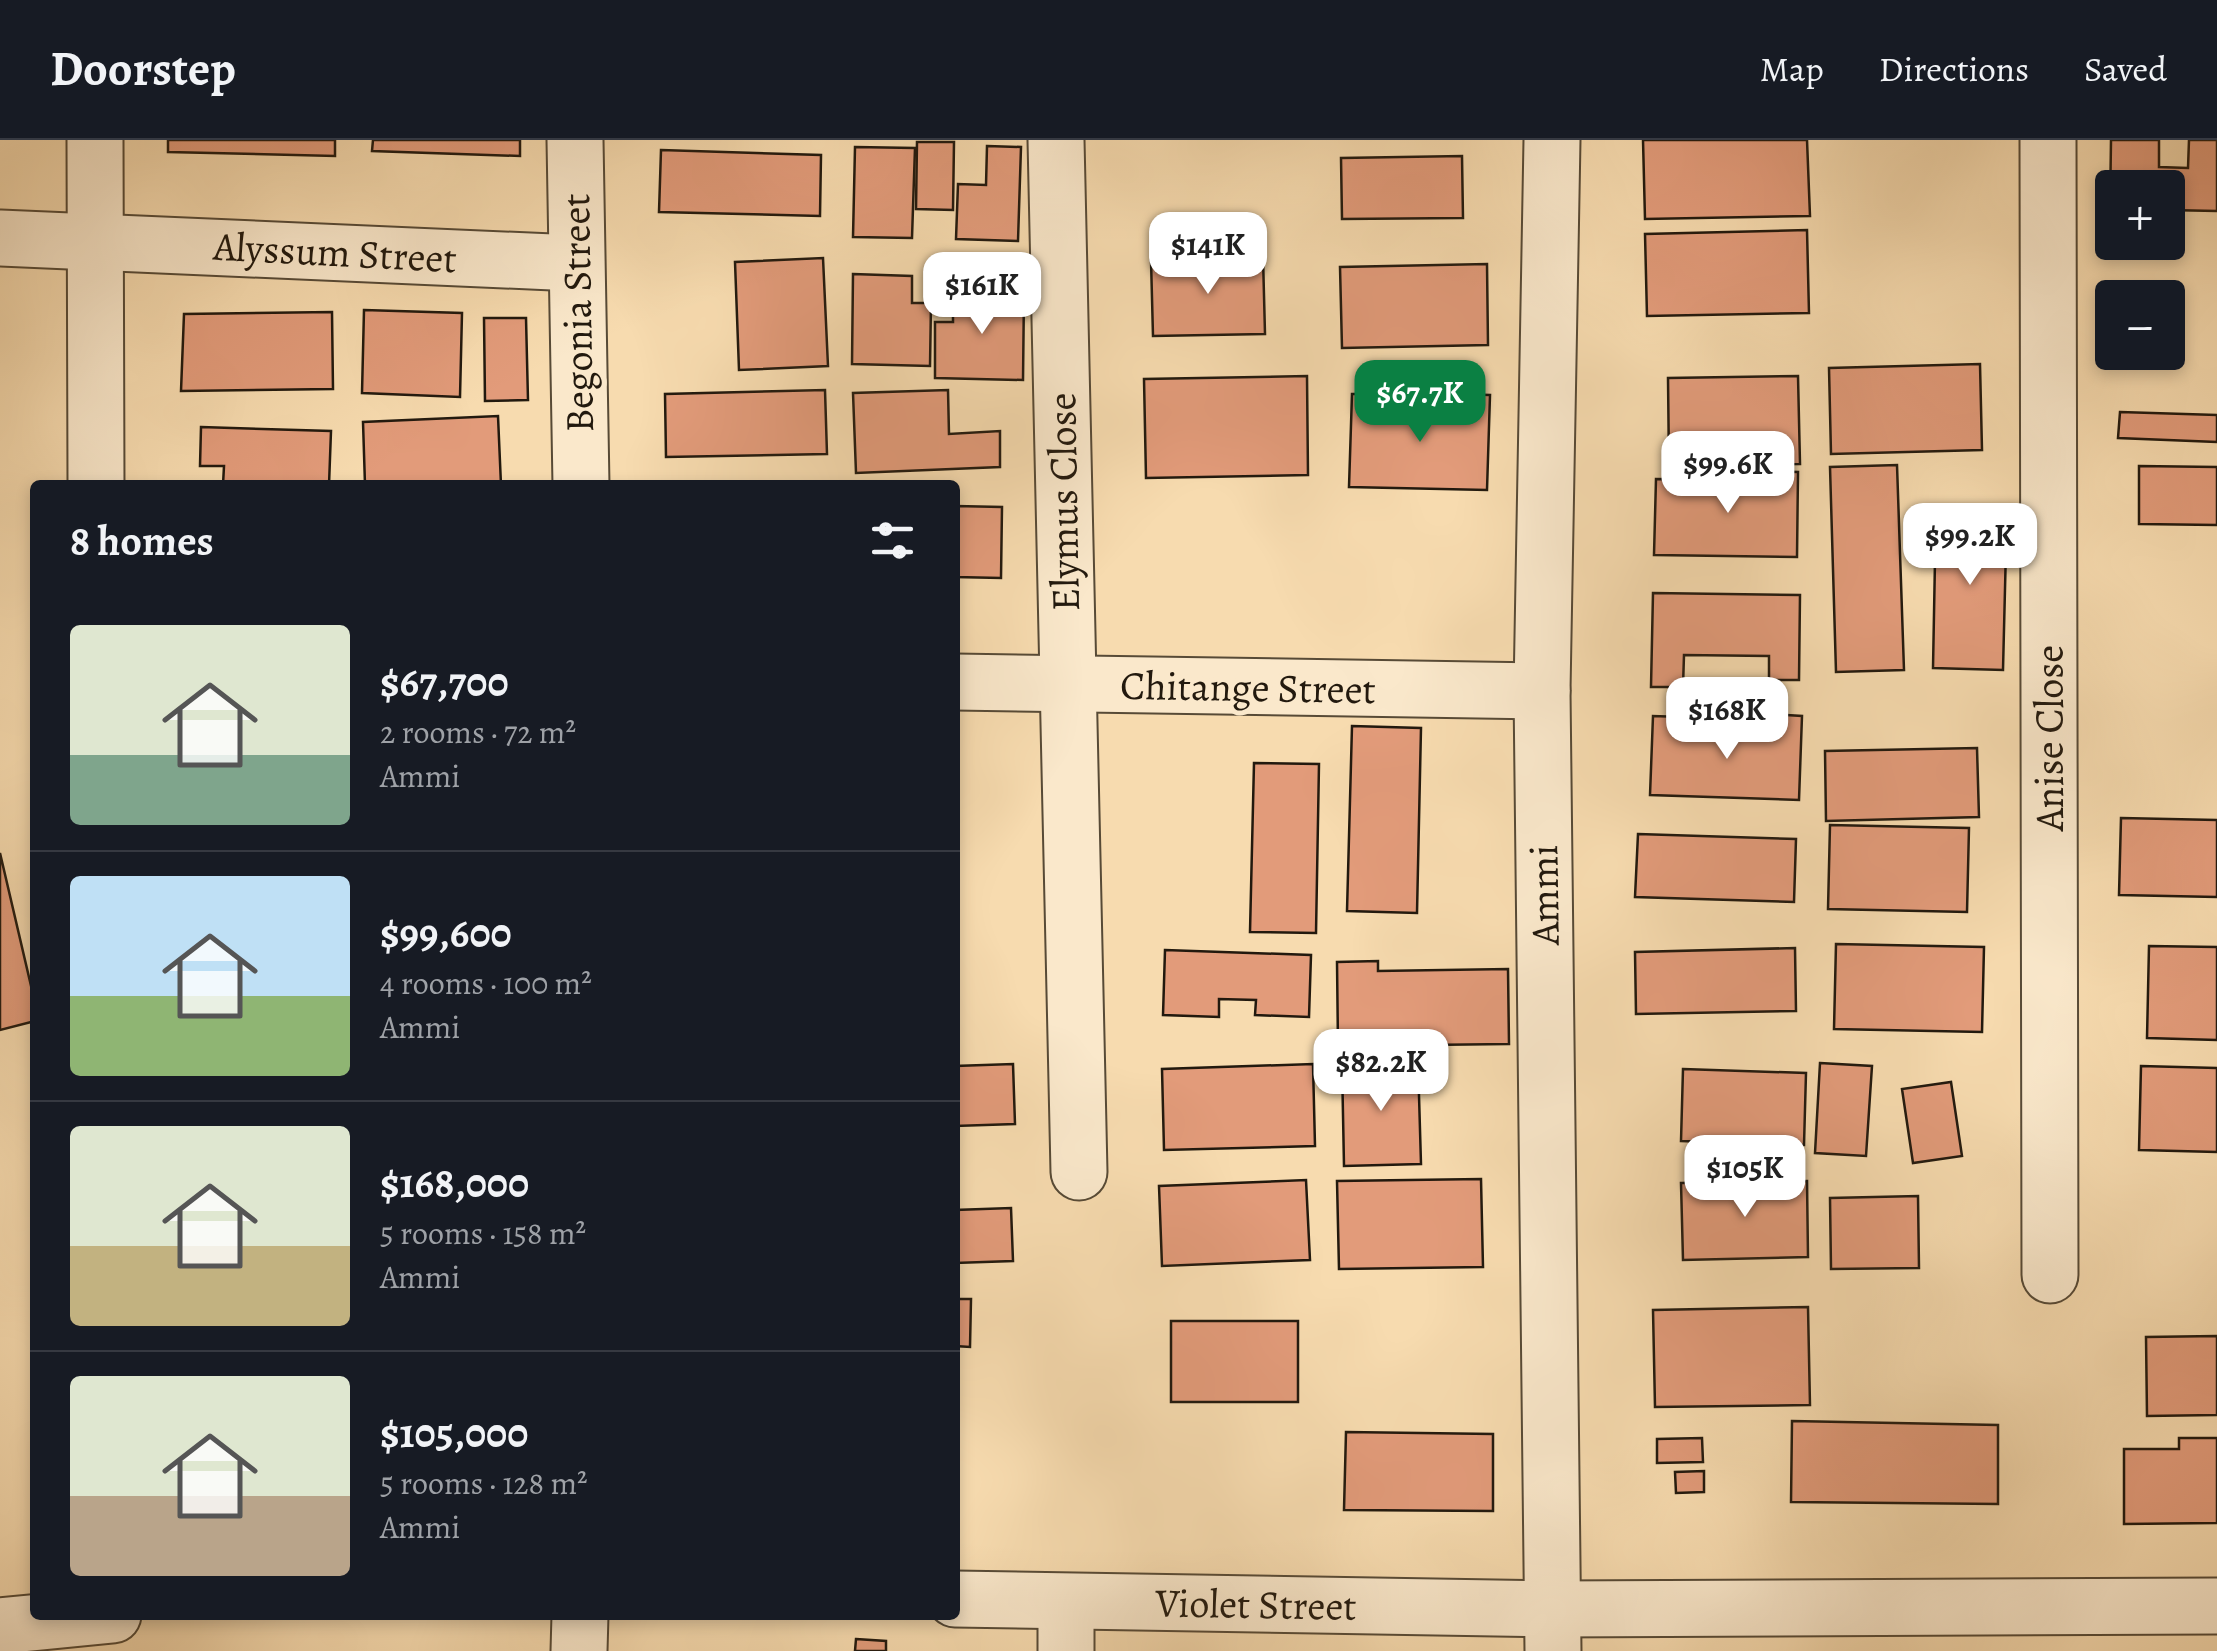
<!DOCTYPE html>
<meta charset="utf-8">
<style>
:root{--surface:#171b24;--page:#20242c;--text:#f1f3f6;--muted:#9ea1a6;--line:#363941;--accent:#0b8043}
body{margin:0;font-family:Alegreya,serif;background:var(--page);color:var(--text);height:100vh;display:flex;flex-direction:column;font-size:38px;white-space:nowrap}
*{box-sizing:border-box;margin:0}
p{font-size:32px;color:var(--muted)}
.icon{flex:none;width:55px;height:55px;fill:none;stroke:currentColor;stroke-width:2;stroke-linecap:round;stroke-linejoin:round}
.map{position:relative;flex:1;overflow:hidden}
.drawer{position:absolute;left:30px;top:340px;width:930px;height:1140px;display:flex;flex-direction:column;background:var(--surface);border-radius:10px;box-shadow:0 5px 15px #0003}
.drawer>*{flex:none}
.fabs{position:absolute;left:2095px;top:30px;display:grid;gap:20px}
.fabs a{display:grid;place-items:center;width:90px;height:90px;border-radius:10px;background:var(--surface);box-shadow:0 5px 15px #0003;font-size:50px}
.price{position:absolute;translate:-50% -85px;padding:0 22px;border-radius:20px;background:#fff;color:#222;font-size:32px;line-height:65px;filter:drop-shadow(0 2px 5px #0008)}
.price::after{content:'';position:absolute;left:50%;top:60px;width:30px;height:22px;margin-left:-15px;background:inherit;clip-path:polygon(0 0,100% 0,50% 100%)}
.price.selected{background:var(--accent);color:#fff}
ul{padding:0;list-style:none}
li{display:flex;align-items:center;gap:30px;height:250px;padding:0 40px}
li+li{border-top:2px solid var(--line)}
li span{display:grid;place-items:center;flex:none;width:280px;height:200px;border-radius:10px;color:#555}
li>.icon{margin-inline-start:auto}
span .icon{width:120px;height:120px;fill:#fffc;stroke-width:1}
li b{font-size:42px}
h2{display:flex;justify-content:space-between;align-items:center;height:120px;padding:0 40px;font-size:42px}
header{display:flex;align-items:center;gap:60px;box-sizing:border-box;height:140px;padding:0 50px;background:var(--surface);border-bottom:2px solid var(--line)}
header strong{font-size:48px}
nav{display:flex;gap:55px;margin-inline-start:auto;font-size:35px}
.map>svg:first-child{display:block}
</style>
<header>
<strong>Doorstep</strong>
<nav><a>Map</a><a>Directions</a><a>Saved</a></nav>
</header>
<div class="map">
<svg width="2217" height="1511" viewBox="0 0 2217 1511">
<rect width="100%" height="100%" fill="#f7dbaf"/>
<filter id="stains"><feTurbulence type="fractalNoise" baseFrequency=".002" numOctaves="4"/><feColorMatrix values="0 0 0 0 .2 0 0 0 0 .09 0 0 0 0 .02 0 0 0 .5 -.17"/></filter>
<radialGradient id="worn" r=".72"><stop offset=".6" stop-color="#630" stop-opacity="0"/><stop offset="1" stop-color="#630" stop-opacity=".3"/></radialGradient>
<g fill="#e29b7a" stroke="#22190e" stroke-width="2.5">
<path d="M 168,0 L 335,0 L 335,16 L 168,12 Z"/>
<path d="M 373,0 L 520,0 L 520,16 L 372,11 Z"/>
<path d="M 1643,0 L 1807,0 L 1810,76 L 1645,79 Z"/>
<path d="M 2111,0 L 2159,0 L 2159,27 L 2188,28 L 2189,0 L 2217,0 L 2217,71 L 2168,70 L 2168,48 L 2112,48 L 2110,69 Z"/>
<path d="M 917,2 L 954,2 L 953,70 L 916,69 Z"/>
<path d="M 987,6 L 1021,7 L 1018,101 L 956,99 L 958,44 L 986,45 Z"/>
<path d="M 855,7 L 915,8 L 912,98 L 853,97 Z"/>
<path d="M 661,10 L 821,15 L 820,76 L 659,72 Z"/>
<path d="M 1462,16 L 1463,78 L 1342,79 L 1341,18 Z"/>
<path d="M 1807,90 L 1809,173 L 1647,176 L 1645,94 Z"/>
<path d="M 1263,117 L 1265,194 L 1153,196 L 1151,120 Z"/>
<path d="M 823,118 L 828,226 L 739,230 L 735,122 Z"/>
<path d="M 1487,124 L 1488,205 L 1342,208 L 1340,127 Z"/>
<path d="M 853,134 L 912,136 L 912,163 L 931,163 L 930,226 L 852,224 Z"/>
<path d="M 953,150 L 1024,152 L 1023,240 L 935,238 L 935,182 L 953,182 Z"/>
<path d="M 364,170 L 462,173 L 460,257 L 362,253 Z"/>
<path d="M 332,172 L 333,249 L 181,251 L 184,174 Z"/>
<path d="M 484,178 L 526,178 L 528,260 L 485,261 Z"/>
<path d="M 1980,224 L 1982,310 L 1831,314 L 1829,228 Z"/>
<path d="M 1307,236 L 1308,335 L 1146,338 L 1144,239 Z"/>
<path d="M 1798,236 L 1800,324 L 1669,326 L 1668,238 Z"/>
<path d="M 825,250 L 827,314 L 666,317 L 665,254 Z"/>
<path d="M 948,250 L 949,294 L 1000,291 L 1000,327 L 856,333 L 853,253 Z"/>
<path d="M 1352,254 L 1385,254 L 1385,270 L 1452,271 L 1452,254 L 1490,255 L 1487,350 L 1349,347 Z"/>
<path d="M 2120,272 L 2217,275 L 2217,302 L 2118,298 Z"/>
<path d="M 498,276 L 501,345 L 365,345 L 363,282 Z"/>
<path d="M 201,287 L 331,291 L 329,345 L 223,345 L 224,326 L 200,326 Z"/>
<path d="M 1897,325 L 1904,530 L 1836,532 L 1830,327 Z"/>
<path d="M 2139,326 L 2217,327 L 2217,385 L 2139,384 Z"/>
<path d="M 1751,331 L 1798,332 L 1797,417 L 1654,415 L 1656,339 L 1751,340 Z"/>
<path d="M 955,366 L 1002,367 L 1001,438 L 955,437 Z"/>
<path d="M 1936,366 L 2007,368 L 2003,530 L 1933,528 Z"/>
<path d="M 1653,453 L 1800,455 L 1799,540 L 1769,540 L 1769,516 L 1684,515 L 1683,547 L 1651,547 Z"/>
<path d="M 1769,574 L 1802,576 L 1799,660 L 1650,655 L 1653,576 L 1682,577 L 1681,596 L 1768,599 Z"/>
<path d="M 1352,586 L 1421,588 L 1417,773 L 1347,771 Z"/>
<path d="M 1977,608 L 1979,677 L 1826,681 L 1825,611 Z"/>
<path d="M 1254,623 L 1319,624 L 1316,793 L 1250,792 Z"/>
<path d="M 2121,678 L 2217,680 L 2217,757 L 2119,755 Z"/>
<path d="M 1830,685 L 1969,688 L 1967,772 L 1828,769 Z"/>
<path d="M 1638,694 L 1796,699 L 1794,762 L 1635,757 Z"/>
<path d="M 0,713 L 35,863 L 35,881 L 0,890 Z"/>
<path d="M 1836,804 L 1984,807 L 1982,892 L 1834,889 Z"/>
<path d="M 2149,806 L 2217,807 L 2217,900 L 2147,898 Z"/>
<path d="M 1795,808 L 1796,871 L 1636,874 L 1635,812 Z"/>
<path d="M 1165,810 L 1311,815 L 1309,877 L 1255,875 L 1256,860 L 1219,859 L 1219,877 L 1163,875 Z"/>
<path d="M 1378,821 L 1378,831 L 1508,829 L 1509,904 L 1338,906 L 1337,822 Z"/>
<path d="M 1418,921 L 1421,1024 L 1344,1026 L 1342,923 Z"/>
<path d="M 1820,923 L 1872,926 L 1866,1016 L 1815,1013 Z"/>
<path d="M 1013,924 L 1015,984 L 955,986 L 955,926 Z"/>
<path d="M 1313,924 L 1315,1006 L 1164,1010 L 1162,929 Z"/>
<path d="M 2141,926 L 2217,928 L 2217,1012 L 2139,1010 Z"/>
<path d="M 1683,929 L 1806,933 L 1804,1005 L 1681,1001 Z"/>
<path d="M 1951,942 L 1962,1016 L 1913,1023 L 1902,949 Z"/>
<path d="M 1481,1039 L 1483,1127 L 1339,1129 L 1337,1041 Z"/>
<path d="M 1306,1040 L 1310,1120 L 1162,1126 L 1159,1046 Z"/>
<path d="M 1807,1041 L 1808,1117 L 1683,1120 L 1681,1043 Z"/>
<path d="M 1918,1056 L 1919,1128 L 1831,1129 L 1830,1058 Z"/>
<path d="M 1011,1068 L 1013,1121 L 955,1123 L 955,1070 Z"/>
<path d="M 955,1159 L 971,1159 L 970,1207 L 955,1206 Z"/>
<path d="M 1808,1167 L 1810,1265 L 1655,1267 L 1653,1170 Z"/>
<rect x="1171" y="1181" width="127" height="81"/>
<path d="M 2217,1196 L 2217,1275 L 2147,1276 L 2146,1197 Z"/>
<path d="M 1792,1281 L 1998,1285 L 1998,1364 L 1791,1362 Z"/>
<path d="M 1346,1292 L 1493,1294 L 1493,1371 L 1344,1370 Z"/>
<path d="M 1702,1298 L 1703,1322 L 1657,1323 L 1657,1299 Z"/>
<path d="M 2179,1298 L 2217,1298 L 2217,1383 L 2124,1384 L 2124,1309 L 2179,1309 Z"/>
<path d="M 1704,1331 L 1704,1352 L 1676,1353 L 1675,1332 Z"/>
<path d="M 856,1499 L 886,1501 L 886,1511 L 855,1511 Z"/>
</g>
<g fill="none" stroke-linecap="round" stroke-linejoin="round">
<defs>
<g id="minor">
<path d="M 95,0 L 96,345"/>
<path d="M 575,0 L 581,345"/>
<path d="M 1056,0 L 1079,1032"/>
<path d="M 1552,0 L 1542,551 L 1553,1511"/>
<path d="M 2048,0 L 2050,1135"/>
<path d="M 0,98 L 575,123"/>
<path d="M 955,542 L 1542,551"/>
<path d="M 955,1459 L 1553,1469 L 2217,1466"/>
<path d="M 0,1486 L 113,1475"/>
<path d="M 579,1511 L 580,1475"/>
<path d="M 1066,1511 L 1066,1462"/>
</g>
</defs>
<use href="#minor" stroke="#574a36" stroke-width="59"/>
<use href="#minor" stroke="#fae8cb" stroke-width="55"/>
</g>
<g text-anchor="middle" stroke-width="10" stroke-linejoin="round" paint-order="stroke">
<g font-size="40" fill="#22190e" stroke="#fae8cb">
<text transform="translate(335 112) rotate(3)" y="14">Alyssum Street</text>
<text transform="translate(577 173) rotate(-91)" y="14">Begonia Street</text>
<text transform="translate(1063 362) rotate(-91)" y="14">Elymus Close</text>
<text transform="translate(1248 547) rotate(1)" y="14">Chitange Street</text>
<text transform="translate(2049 598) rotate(-90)" y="14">Anise Close</text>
<text transform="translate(1544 755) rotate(-91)" y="14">Ammi</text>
<text transform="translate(1256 1464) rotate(1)" y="14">Violet Street</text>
</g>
</g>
<rect width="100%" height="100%" filter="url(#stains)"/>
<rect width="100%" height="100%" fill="url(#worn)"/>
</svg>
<div class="fabs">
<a>+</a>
<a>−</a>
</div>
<b class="price" style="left:1208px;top:157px">$141K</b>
<b class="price" style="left:982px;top:197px">$161K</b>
<b class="price selected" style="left:1420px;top:305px">$67.7K</b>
<b class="price" style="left:1728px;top:376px">$99.6K</b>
<b class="price" style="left:1970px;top:448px">$99.2K</b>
<b class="price" style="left:1727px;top:622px">$168K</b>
<b class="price" style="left:1381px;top:974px">$82.2K</b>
<b class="price" style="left:1745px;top:1080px">$105K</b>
<section class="drawer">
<h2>8 homes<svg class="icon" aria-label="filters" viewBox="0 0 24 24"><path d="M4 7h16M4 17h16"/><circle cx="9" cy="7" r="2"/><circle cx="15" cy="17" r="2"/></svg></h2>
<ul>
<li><span style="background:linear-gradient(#dfe7d0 65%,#7fa58c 0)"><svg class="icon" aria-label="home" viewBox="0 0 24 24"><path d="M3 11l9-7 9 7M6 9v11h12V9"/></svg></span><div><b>$67,700</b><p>2 rooms · 72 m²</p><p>Ammi</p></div></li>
<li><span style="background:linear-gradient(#bfe0f5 60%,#8fb573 0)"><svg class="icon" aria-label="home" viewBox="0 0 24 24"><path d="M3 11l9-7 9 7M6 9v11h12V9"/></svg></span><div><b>$99,600</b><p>4 rooms · 100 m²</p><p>Ammi</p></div></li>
<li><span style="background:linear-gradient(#dfe7d0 60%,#c2b280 0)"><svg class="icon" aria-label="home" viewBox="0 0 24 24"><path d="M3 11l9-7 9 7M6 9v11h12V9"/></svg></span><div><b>$168,000</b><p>5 rooms · 158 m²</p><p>Ammi</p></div></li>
<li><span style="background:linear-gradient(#dfe7d0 60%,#b9a48a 0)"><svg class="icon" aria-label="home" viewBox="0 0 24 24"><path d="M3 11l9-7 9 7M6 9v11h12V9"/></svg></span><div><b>$105,000</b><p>5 rooms · 128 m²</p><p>Ammi</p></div></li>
</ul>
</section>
</div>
